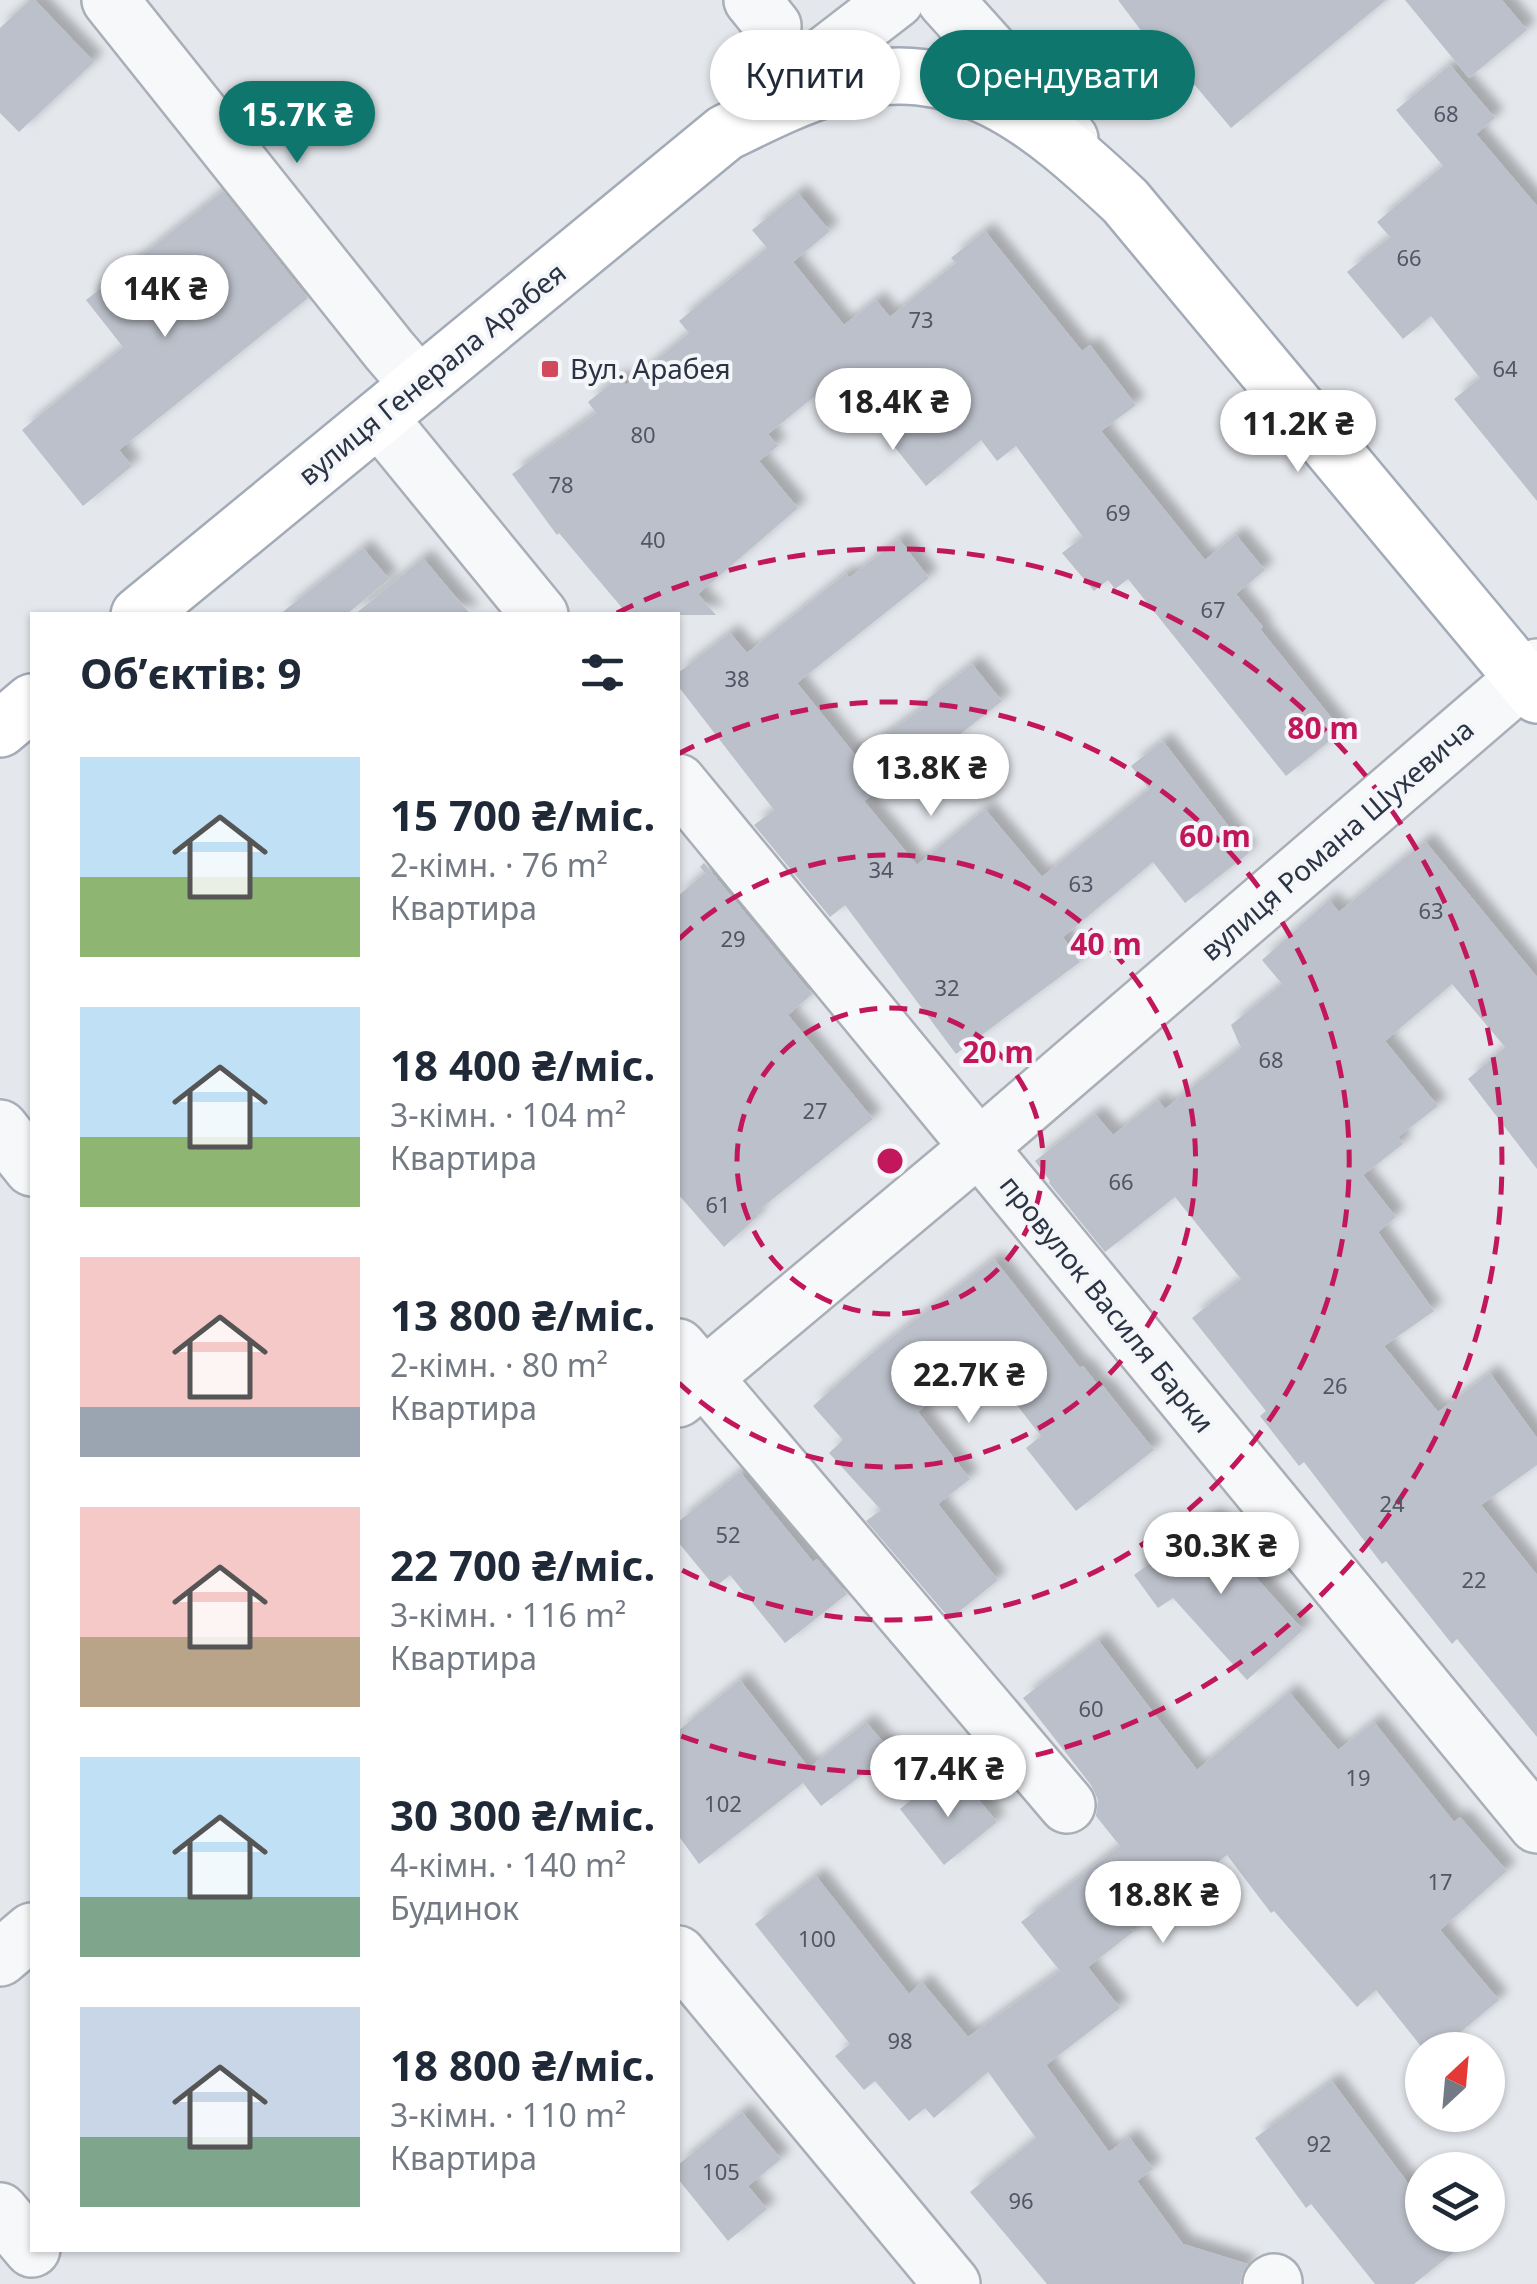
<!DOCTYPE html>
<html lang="uk">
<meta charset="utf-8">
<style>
:root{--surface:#fff;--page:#f6f6f7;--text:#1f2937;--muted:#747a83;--accent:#0f766e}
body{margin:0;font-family:"Noto Sans",sans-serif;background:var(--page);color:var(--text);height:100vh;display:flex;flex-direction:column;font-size:38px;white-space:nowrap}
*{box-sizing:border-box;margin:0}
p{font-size:32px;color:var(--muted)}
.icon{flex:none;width:55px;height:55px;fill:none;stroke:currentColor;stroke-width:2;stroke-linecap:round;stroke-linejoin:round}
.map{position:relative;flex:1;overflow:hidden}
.details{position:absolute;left:30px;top:612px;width:650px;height:1640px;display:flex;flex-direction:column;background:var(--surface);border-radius:0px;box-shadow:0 2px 8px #0004}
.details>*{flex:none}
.guide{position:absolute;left:710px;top:30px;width:675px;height:90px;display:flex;gap:20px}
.needle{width:65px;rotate:26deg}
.buttons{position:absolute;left:1405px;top:2032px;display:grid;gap:20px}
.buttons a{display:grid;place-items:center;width:100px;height:100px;border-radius:50%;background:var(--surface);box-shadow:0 2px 8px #0004;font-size:50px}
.price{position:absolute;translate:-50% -85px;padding:0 22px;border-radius:35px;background:#fff;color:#222;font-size:32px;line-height:65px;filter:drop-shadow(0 2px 5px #0008)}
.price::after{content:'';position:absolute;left:50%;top:60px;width:30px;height:22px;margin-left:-15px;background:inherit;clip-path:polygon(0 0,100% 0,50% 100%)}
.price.selected{background:var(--accent);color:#fff}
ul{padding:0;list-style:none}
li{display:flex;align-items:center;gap:30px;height:250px;padding:0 50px}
li span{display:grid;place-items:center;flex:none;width:280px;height:200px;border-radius:0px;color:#555}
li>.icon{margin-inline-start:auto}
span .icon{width:120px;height:120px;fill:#fffc;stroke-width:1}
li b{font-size:42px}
h2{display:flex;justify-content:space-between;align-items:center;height:120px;padding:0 50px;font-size:42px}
.chip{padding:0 35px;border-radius:45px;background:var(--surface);box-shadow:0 2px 8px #0004;font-size:35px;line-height:90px}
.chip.selected{background:var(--accent);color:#fff}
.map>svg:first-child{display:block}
</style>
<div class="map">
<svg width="1537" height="2284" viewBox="0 0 1537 2284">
<defs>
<filter id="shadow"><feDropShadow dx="9" dy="-9" stdDeviation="5" flood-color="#0004"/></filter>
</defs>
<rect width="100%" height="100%" fill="#e4e7ec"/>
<g fill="#bbc0ca" filter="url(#shadow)">
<path d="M 30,0 L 35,0 L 94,62 L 19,132 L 0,113 L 0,28 Z"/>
<path d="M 1118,0 L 1386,0 L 1231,128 L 1161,45 L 1155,49 Z"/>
<path d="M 1405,0 L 1502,0 L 1527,30 L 1469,78 Z"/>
<path d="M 1450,65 L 1495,118 L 1476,134 L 1537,206 L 1537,501 L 1454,399 L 1480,378 L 1431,316 L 1403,339 L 1347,272 L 1390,237 L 1377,222 L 1443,166 L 1396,110 Z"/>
<path d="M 223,191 L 308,298 L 119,450 L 132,466 L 83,506 L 22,430 L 123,347 L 86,300 Z"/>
<path d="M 798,193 L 830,231 L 793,262 L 844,325 L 876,300 L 890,317 L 956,263 L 951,258 L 985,231 L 1082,351 L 1090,345 L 1136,405 L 1101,431 L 1205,560 L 1236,535 L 1265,570 L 1236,594 L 1263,627 L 1260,629 L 1342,731 L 1286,776 L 1128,579 L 1115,589 L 1108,580 L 1094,591 L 1062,553 L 1083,537 L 1016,446 L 997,461 L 981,440 L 926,486 L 864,409 L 858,414 L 832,382 L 768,434 L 778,446 L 759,461 L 798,508 L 698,594 L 716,615 L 628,615 L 559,533 L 557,535 L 512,474 L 596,413 L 588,402 L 619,377 L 626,385 L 689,333 L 679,321 L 767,248 L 752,230 Z"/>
<path d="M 899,539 L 929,578 L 797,683 L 856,756 L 927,705 L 924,702 L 972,664 L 1002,701 L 954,739 L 864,801 L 917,865 L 985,809 L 1042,877 L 1149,789 L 1131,766 L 1163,741 L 1249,853 L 1185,903 L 1153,862 L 1063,937 L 1080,962 L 956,1054 L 845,905 L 830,917 L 754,825 L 774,810 L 678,686 L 678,673 L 730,633 L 747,653 L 846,573 L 849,578 Z"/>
<path d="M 363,548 L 389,579 L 346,615 L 279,615 Z"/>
<path d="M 423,558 L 471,615 L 354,615 Z"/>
<path d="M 1425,841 L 1537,977 L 1537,1169 L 1468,1079 L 1505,1047 L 1452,984 L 1385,1041 L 1438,1106 L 1398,1137 L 1403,1144 L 1363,1175 L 1396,1217 L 1378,1232 L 1434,1311 L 1384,1346 L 1438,1412 L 1490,1373 L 1537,1438 L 1537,1465 L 1481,1505 L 1537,1575 L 1537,1737 L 1457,1639 L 1452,1644 L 1386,1561 L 1382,1564 L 1304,1462 L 1299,1466 L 1260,1416 L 1266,1411 L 1192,1318 L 1241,1279 L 1175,1197 L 1105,1252 L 1049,1183 L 1050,1181 L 1035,1161 L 1095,1114 L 1113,1135 L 1158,1100 L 1165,1109 L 1241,1048 L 1231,1025 L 1282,984 L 1262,960 L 1329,900 L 1339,912 Z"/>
<path d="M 704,863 L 812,994 L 788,1015 L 873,1119 L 755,1213 L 758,1216 L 724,1247 L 678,1194 L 678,896 L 705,873 L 700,867 Z"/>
<path d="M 994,1259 L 1080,1368 L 1083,1366 L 1101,1389 L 1103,1386 L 1154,1450 L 1076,1511 L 1026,1448 L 1041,1436 L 980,1358 L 918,1412 L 970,1479 L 938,1504 L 998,1580 L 950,1619 L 866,1521 L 881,1510 L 829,1453 L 843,1440 L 813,1406 L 870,1355 Z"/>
<path d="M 740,1472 L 813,1562 L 817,1559 L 847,1594 L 785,1643 L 730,1575 L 715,1587 L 678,1542 L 678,1522 Z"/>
<path d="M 1213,1516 L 1238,1550 L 1234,1553 L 1303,1630 L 1247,1680 L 1173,1598 L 1158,1608 L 1134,1575 Z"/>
<path d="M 1098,1640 L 1197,1770 L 1289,1692 L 1338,1750 L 1374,1722 L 1454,1822 L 1460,1817 L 1507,1871 L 1440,1930 L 1499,2000 L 1439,2050 L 1424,2050 L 1376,1990 L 1357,2007 L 1274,1911 L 1271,1913 L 1227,1855 L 1130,1928 L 1133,1932 L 1088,1967 L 1120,2008 L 1046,2065 L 1109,2152 L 1129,2137 L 1153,2169 L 1137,2181 L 1183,2244 L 1248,2264 L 1243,2271 L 1240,2284 L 1047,2284 L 970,2192 L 1036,2138 L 988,2072 L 934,2118 L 925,2108 L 909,2121 L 875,2081 L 864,2090 L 835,2056 L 850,2044 L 755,1924 L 816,1876 L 909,1994 L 922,1982 L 968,2037 L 1060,1971 L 1021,1922 L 1120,1846 L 1096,1816 L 1098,1800 L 1091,1785 L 1023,1698 Z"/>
<path d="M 740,1680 L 809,1768 L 866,1722 L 892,1752 L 821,1806 L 803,1783 L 699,1864 L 678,1835 L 678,1731 Z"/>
<path d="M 935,1781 L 952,1801 L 969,1788 L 997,1822 L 944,1865 L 900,1809 Z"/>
<path d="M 1332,2081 L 1419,2198 L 1416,2201 L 1422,2209 L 1422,2235 L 1443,2235 L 1455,2251 L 1414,2284 L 1375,2284 L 1311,2204 L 1306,2208 L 1255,2138 Z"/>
<path d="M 742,2112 L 781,2159 L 748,2186 L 767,2209 L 728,2241 L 678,2179 L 678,2165 Z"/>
</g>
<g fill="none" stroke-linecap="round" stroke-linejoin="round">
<defs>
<g id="minor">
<path d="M 110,0 L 389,350 L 419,385"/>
<path d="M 752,0 L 773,26 L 768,98"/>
<path d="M 945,0 L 1070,139"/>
<path d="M 752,111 L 896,0"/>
<path d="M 379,418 L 540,615"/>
<path d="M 678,782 L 1537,1825"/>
<path d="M 0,1128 L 32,1168"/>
<path d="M 678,1347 L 1067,1805"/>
<path d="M 678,1399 L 978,1148 L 1537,667"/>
<path d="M 678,1954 L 952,2284"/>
<path d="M 0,1958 L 32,1931"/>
<path d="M 0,2211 L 32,2249"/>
<path d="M 1271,2284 L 1274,2282"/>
</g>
<g id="major">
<path d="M 139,615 L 725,133 C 760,116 795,98 832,87 C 956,47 1041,122 1125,201 L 1537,695"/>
<path d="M 0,729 L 32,702"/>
</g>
</defs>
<use href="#minor" stroke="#a9aeb7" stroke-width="60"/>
<use href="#major" stroke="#a3abb8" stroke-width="60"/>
<use href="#minor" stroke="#f7f8fa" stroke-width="55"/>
<use href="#major" stroke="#fff" stroke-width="55"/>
</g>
<g fill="none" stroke="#c2185b" stroke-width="5" stroke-dasharray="18 12">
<circle cx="890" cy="1161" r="153"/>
<path d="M679 939A306 306 0 1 1 679 1383"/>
<path d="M678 754A459 459 0 1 1 678 1568"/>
<path d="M617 613A612 612 0 1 1 681 1736"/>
</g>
<rect fill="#d1495b" stroke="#f4f6f9" stroke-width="4" x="540" y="359" width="20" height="20" rx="5"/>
<g text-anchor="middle" stroke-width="8" stroke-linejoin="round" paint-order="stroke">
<g font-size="22" fill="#4f5766">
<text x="1446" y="122">68</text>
<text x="1409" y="266">66</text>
<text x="921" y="328">73</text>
<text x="1505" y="377">64</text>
<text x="643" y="443">80</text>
<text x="561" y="493">78</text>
<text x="1118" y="521">69</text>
<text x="653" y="548">40</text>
<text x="1213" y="618">67</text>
<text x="737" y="687">38</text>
<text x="881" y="878">34</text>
<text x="1081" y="892">63</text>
<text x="1431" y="919">63</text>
<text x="733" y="947">29</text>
<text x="947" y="996">32</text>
<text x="1271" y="1068">68</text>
<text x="815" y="1119">27</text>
<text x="1121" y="1190">66</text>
<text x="718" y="1213">61</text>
<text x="1335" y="1394">26</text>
<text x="1392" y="1512">24</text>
<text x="728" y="1543">52</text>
<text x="1474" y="1588">22</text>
<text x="1091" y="1717">60</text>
<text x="1358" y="1786">19</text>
<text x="723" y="1812">102</text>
<text x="1440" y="1890">17</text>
<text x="817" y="1947">100</text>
<text x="900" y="2049">98</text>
<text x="1319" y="2152">92</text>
<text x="721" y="2180">105</text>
<text x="1021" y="2209">96</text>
</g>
<g font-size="28" fill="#2b3445" stroke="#f4f6f9" text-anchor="start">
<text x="570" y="379">Вул. Арабея</text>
</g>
<g font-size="28" fill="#2b3445" stroke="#f4f6f9">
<text transform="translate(432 374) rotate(-39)" y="10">вулиця Генерала Арабея</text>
<text transform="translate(1337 840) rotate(-41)" y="10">вулиця Романа Шухевича</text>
<text transform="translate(1107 1304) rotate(51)" y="10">провулок Василя Барки</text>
</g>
</g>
<circle cx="890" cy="1161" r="15" fill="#c2185b" stroke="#f4f6f9" stroke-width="5"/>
<g font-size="30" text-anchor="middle" font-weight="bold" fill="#c2185b" stroke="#f4f6f9" stroke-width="8" stroke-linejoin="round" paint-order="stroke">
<text x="1323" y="739">80 m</text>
<text x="1215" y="847">60 m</text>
<text x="1106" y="955">40 m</text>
<text x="998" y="1063">20 m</text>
</g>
</svg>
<div class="buttons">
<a><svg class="needle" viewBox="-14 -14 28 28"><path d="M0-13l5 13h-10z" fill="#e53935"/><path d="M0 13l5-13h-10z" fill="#747a83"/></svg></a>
<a><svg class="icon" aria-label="layers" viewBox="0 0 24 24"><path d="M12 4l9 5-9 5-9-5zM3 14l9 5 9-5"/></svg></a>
</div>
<b class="price selected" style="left:297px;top:166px">15.7K ₴</b>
<b class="price" style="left:165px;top:340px">14K ₴</b>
<b class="price" style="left:893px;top:453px">18.4K ₴</b>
<b class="price" style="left:1298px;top:475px">11.2K ₴</b>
<b class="price" style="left:931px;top:819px">13.8K ₴</b>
<b class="price" style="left:969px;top:1426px">22.7K ₴</b>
<b class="price" style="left:1221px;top:1597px">30.3K ₴</b>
<b class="price" style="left:948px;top:1820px">17.4K ₴</b>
<b class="price" style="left:1163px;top:1946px">18.8K ₴</b>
<div class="guide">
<a class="chip">Купити</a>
<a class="chip selected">Орендувати</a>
</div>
<section class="details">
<h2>Об’єктів: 9<svg class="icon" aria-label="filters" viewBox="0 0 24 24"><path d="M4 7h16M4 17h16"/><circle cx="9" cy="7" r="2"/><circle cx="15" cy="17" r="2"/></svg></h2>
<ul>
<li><span style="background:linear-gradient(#bfe0f5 60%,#8fb573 0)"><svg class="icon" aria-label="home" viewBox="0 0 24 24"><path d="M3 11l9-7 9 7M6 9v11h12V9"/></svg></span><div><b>15 700 ₴/міс.</b><p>2-кімн. · 76 m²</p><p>Квартира</p></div></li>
<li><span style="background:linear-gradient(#bfe0f5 65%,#8fb573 0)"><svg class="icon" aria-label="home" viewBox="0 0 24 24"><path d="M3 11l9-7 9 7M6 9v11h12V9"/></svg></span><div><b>18 400 ₴/міс.</b><p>3-кімн. · 104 m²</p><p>Квартира</p></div></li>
<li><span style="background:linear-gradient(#f6c9c9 75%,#9aa5b1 0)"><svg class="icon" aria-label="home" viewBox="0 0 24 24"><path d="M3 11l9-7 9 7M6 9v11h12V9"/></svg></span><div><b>13 800 ₴/міс.</b><p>2-кімн. · 80 m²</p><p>Квартира</p></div></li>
<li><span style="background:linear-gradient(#f6c9c9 65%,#b9a48a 0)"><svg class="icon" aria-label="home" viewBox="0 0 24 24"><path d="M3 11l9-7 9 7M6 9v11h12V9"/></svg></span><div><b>22 700 ₴/міс.</b><p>3-кімн. · 116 m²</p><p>Квартира</p></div></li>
<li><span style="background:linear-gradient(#bfe0f5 70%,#7fa58c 0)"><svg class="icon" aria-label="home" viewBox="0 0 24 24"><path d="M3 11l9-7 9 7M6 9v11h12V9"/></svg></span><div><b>30 300 ₴/міс.</b><p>4-кімн. · 140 m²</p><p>Будинок</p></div></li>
<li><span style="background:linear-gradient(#c9d6e8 65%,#7fa58c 0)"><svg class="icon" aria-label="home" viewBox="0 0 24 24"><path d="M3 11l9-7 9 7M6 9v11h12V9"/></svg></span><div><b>18 800 ₴/міс.</b><p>3-кімн. · 110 m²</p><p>Квартира</p></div></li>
</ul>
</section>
</div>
